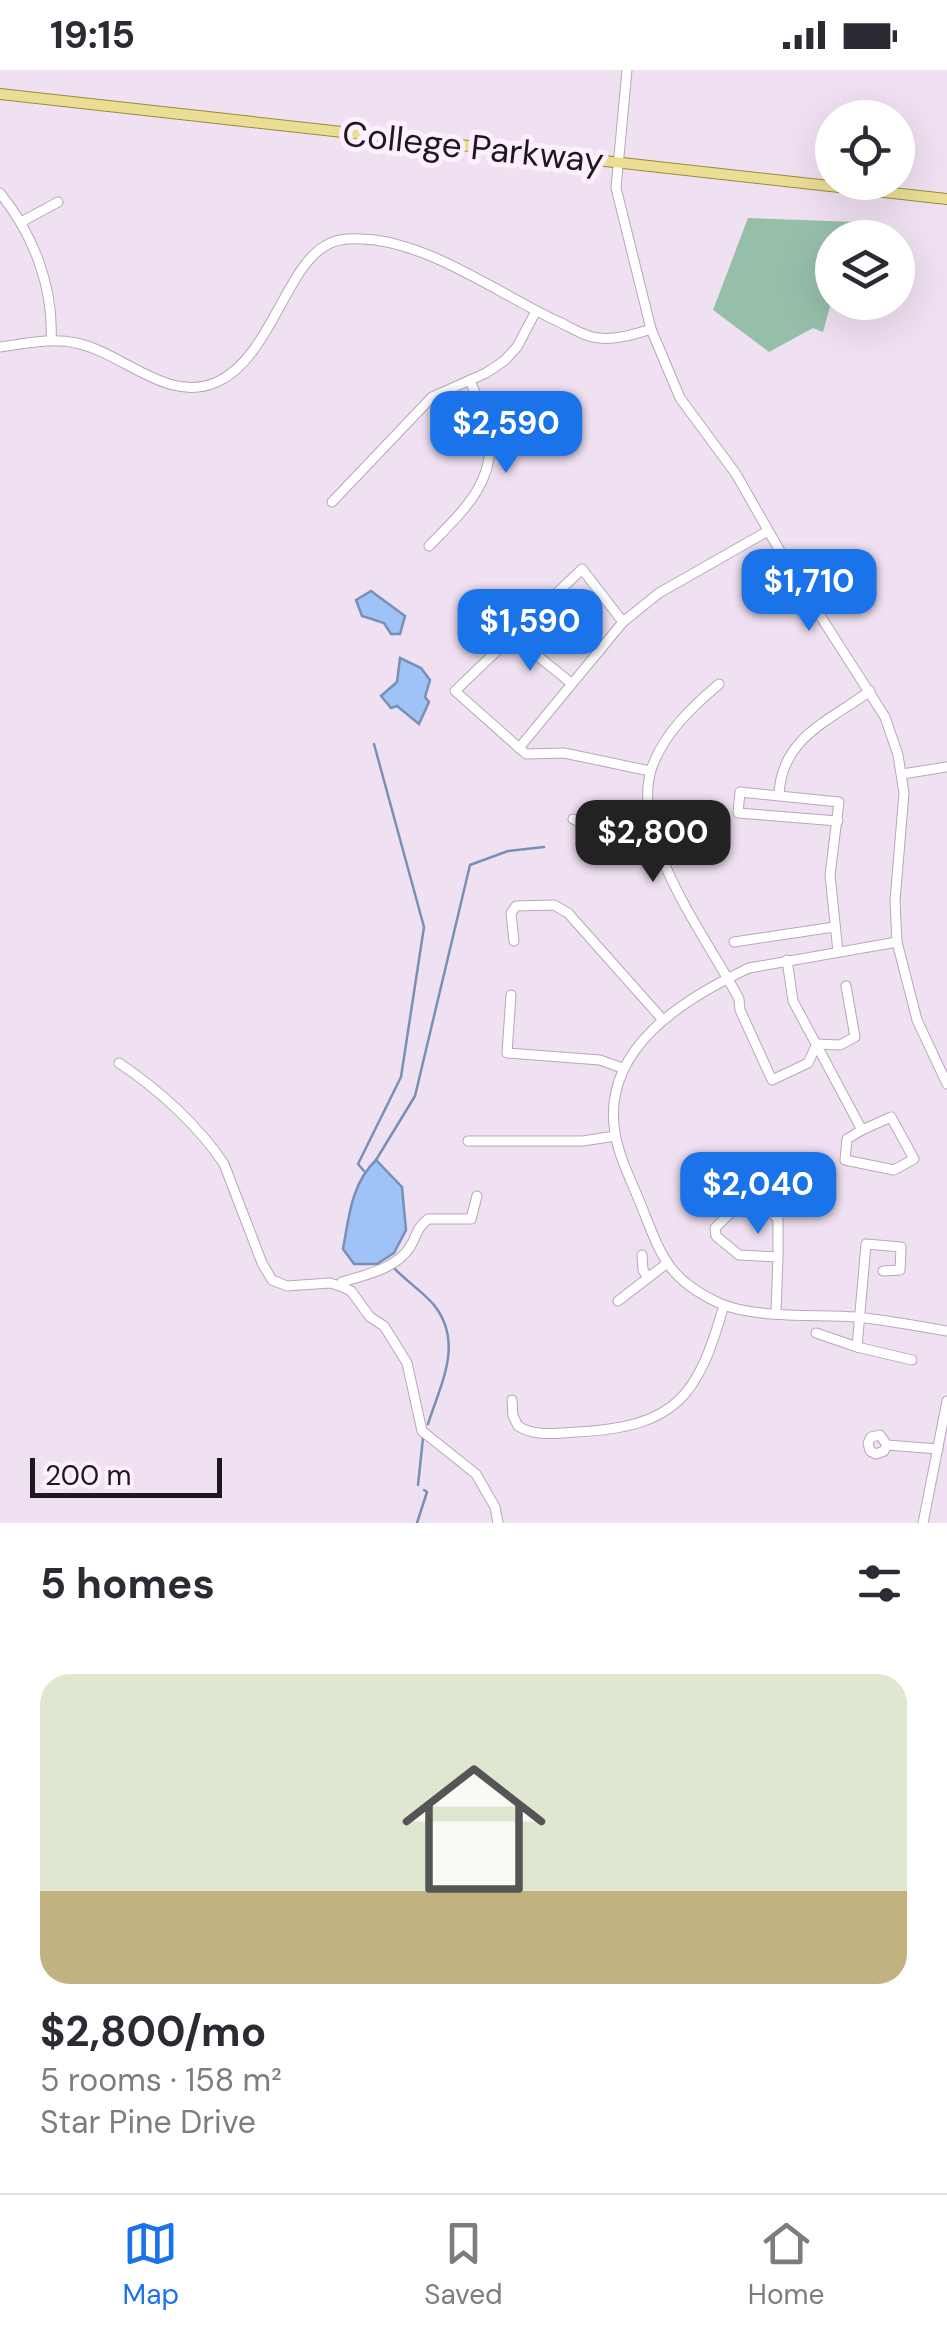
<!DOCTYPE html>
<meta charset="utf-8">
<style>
:root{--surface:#fff;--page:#f2f2f3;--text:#2b2b33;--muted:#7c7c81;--line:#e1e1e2;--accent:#1a73e8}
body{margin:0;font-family:"DM Sans",sans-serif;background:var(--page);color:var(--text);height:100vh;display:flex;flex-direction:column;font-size:38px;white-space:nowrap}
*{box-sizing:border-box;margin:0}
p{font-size:32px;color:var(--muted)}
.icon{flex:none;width:55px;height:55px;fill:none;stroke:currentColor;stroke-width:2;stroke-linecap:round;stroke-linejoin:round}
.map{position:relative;height:1453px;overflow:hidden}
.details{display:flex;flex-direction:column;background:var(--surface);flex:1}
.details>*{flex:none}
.buttons{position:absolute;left:815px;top:30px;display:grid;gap:20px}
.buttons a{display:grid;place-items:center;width:100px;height:100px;border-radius:50%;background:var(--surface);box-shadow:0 10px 40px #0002;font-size:50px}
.scale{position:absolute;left:30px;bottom:25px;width:192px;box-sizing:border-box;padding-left:10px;border:5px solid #1d181d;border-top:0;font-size:28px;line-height:35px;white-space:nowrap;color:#1d181d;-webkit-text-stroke:8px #feefff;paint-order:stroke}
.price{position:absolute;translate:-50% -85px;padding:0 22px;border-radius:20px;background:var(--accent);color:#fff;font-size:32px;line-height:65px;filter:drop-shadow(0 2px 5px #0008)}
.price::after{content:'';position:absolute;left:50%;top:60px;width:30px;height:22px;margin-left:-15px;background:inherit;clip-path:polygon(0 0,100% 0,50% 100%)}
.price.on{background:#222;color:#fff}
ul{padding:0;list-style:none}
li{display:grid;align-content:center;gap:20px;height:530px;padding:0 40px}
li span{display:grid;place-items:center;height:310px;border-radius:30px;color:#555}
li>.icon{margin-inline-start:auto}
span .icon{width:180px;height:180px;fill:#fffc;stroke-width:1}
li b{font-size:42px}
h2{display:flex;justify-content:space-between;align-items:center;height:120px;padding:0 40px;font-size:42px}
.status{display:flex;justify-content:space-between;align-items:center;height:70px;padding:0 50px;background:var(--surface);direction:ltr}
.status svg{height:28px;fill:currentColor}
.menu{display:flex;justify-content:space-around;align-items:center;height:140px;border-top:2px solid var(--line);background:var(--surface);font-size:28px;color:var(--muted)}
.menu a{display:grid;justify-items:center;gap:5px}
.menu .on{color:var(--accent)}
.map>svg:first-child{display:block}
</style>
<div class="status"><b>19:15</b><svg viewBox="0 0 49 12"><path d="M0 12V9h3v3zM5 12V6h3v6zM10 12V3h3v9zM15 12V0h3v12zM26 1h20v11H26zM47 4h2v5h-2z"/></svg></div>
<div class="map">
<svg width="947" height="1453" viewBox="0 0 947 1453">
<rect width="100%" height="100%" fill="#f0e1f2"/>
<path fill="#96bfaa" d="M 748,148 L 855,152 L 850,167 L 832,168 L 832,229 L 823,262 L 813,258 L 769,282 L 713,240 Z"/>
<g fill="#9fc3f7" stroke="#7890b6" stroke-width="2.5">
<path d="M 371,521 L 405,546 L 400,564 L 391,564 L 384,553 L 362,546 L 356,530 Z"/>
<path d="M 400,588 L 421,598 L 430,610 L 425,627 L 429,632 L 419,654 L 397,636 L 391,638 L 381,626 L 397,612 Z"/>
<path d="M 376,1090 L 402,1117 L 406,1160 L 394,1183 L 377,1194 L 354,1194 L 343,1179 C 349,1147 351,1114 376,1090 Z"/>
</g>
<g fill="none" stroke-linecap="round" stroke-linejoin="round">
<g stroke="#7890b6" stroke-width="2.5">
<path d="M 376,1090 L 415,1026 L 470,795 L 508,781 L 544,777"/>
<path d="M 364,1101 L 358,1094 L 401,1007 L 424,857 L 374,674"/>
<path d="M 393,1197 C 406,1211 422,1221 434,1235 C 464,1273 441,1313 428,1354"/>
<path d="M 418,1415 L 423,1368"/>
<path d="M 417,1453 L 427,1422 L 424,1420"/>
</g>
<defs>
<g id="minor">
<path d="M 627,0 L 616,118 L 651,259 L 680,328 L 736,404 L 789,497 L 885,647 L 898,685 L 904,723 L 895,831 L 897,872 L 917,950 L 947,1014"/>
<path d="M 0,123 C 33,164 54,217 51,271"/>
<path d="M 23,151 L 58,132"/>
<path d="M 0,277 C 24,274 51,267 76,273 C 124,283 167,334 217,312 C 269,289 286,198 325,176 C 335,169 350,168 362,169 C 427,171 499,224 557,251 C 571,257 584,267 599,268 C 617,270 635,264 651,259"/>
<path d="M 332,432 L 432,327 L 486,303 L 504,291 L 517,277 L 536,241"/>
<path d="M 429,476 C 461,443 497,412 489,362 C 486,344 476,327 470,310"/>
<path d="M 623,552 L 582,499 L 455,621 L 526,684 L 564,683 L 650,701"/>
<path d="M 512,565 L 571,613"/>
<path d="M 719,614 C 692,637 665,662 652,697 C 628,766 708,869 739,929 L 740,940 L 772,1010 L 808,993 L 817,974"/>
<path d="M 519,678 L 623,552 L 659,523 L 768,461"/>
<path d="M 902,704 L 947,697"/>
<path d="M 779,725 C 781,668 829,651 870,621"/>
<path d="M 573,749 L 589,757 L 648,748"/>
<path d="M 838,751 L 738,743 L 740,722 L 839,732 L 830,805 L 838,882"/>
<path d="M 514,871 L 511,843 L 516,836 L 554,835 L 568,843 L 663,950"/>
<path d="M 734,872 L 834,857"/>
<path d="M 897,872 L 749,898 C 683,929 601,979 615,1063 C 619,1088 632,1112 641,1135 C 661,1185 667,1209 719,1233 C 755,1249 816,1244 856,1247 C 886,1250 917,1256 947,1261"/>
<path d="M 787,890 L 793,931 L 862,1060 L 847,1069 L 845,1090 L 894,1100 L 914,1089 L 891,1047 L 862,1060"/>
<path d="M 511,925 L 507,983 L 600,990 L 622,998"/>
<path d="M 817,974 L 840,975 L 855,967 L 846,916"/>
<path d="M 119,993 C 158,1019 198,1055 224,1094 L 262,1193 L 272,1210 L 287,1216 L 330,1213 L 340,1216 L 351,1221 L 370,1247 L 384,1256 L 407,1293 L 422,1361 L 476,1404 L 495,1437 L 498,1453"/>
<path d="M 468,1071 L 583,1071 L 615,1066"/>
<path d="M 642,1185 L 643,1200 L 648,1208"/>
<path d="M 340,1216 L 342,1212 C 365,1205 396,1199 410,1177 C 418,1164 415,1160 428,1149 L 471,1149 L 477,1126"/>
<path d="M 618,1231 L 666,1194"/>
<path d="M 776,1242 L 778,1187 L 739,1185 L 716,1166 L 715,1158 L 748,1126 L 754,1125 L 778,1149 L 778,1187"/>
<path d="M 816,1263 L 857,1277 L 912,1290"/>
<path d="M 857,1277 L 866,1174 L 901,1177 L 900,1200 L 883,1201"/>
<path d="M 512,1330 L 513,1346 L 518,1356 C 535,1367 557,1363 577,1362 C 677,1357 698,1326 724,1235"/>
<path d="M 887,1375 L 880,1365 L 871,1367 L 868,1373 L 870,1381 L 876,1384 L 884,1381 L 887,1375 L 938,1379"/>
<path d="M 923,1453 L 947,1331"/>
</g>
<path id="major" d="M 0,24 L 947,129"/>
</defs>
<use href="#minor" stroke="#b6a8b8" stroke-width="11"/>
<use href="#major" stroke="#9a8a3c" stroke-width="12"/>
<use href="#minor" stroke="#fff" stroke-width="9"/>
<use href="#major" stroke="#ebde94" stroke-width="10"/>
</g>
<g text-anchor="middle" stroke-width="10" stroke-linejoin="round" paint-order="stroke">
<g font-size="35" fill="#1d181d" stroke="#feefff">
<text transform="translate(473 77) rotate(6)" y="12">College Parkway</text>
</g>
</g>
</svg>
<div class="buttons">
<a><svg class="icon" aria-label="locate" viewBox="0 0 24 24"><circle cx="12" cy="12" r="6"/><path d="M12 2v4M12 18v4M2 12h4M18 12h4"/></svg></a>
<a><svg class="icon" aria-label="layers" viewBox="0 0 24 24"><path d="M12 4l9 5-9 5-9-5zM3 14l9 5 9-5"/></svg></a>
</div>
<div class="scale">200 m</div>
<b class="price" style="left:506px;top:406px">$2,590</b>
<b class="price" style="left:809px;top:564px">$1,710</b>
<b class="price" style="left:530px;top:604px">$1,590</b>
<b class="price on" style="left:653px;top:815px">$2,800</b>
<b class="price" style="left:758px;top:1167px">$2,040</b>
</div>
<section class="details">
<h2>5 homes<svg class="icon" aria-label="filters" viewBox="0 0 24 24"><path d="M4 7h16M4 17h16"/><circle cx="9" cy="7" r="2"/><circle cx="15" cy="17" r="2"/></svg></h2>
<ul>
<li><span style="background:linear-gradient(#dfe7d0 70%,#c2b280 0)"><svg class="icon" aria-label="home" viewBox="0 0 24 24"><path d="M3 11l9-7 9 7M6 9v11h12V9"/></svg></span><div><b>$2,800/mo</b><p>5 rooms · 158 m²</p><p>Star Pine Drive</p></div></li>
</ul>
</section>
<nav class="menu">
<a class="on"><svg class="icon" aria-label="map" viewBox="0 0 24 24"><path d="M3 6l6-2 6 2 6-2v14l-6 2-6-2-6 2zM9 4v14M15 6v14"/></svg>Map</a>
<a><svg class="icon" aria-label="saved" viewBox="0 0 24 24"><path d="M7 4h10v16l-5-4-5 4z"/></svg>Saved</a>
<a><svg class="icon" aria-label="home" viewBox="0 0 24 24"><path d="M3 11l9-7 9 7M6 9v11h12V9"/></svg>Home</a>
</nav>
